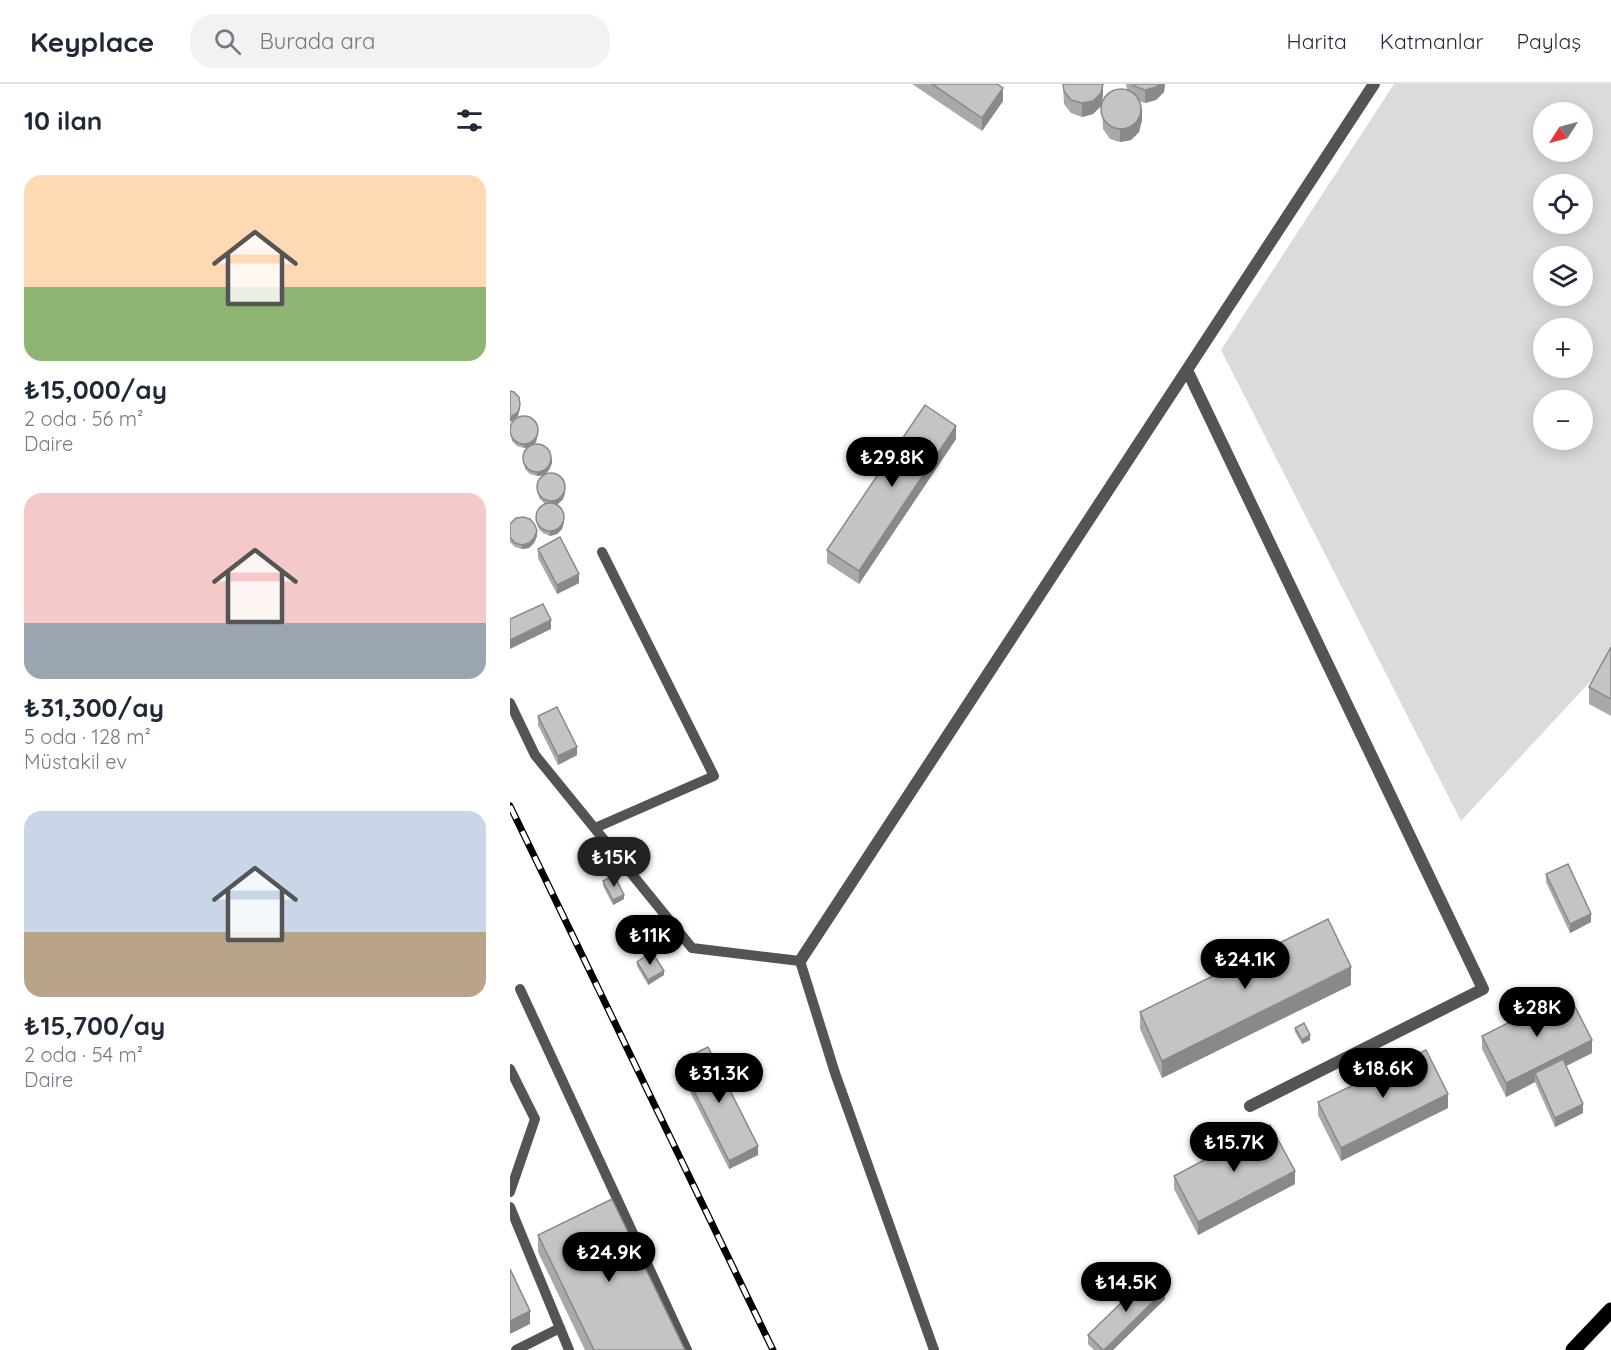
<!DOCTYPE html>
<html lang="tr">
<meta charset="utf-8">
<style>
:root{--surface:#fff;--page:#f2f2f3;--text:#1f2937;--muted:#747a83;--line:#e0e1e3;--accent:#000}
body{margin:0;font-family:Quicksand,sans-serif;background:var(--page);color:var(--text);height:100vh;display:flex;flex-direction:column;font-size:22px;white-space:nowrap}
*{box-sizing:border-box;margin:0}
p{font-size:20px;color:var(--muted)}
.icon{flex:none;width:33px;height:33px;fill:none;stroke:currentColor;stroke-width:2;stroke-linecap:round;stroke-linejoin:round}
.map{position:relative;flex:1;overflow:hidden}
.side{display:flex;flex-direction:column;background:var(--surface);width:510px}
.side>*{flex:none}
.needle{width:39px;rotate:234deg}
.fabs{position:absolute;left:1023px;top:18px;display:grid;gap:12px}
.fabs a{display:grid;place-items:center;width:60px;height:60px;border-radius:50%;background:var(--surface);box-shadow:0 3px 15px #0003;font-size:30px}
.price{position:absolute;translate:-50% -51px;padding:0 14px;border-radius:21px;background:var(--accent);color:#fff;font-size:20px;line-height:39px;filter:drop-shadow(0 2px 3px #0008)}
.price::after{content:'';position:absolute;left:50%;top:36px;width:18px;height:14px;margin-left:-9px;background:inherit;clip-path:polygon(0 0,100% 0,50% 100%)}
.price.current{background:#222;color:#fff}
ul{padding:0;list-style:none}
li{display:grid;align-content:center;gap:12px;height:318px;padding:0 24px}
li span{display:grid;place-items:center;height:186px;border-radius:18px;color:#555}
li>.icon{margin-inline-start:auto}
span .icon{width:108px;height:108px;fill:#fffc;stroke-width:1}
li b{font-size:26px}
h2{display:flex;justify-content:space-between;align-items:center;height:72px;padding:0 24px;font-size:26px}
header{display:flex;align-items:center;gap:36px;box-sizing:border-box;height:84px;padding:0 30px;background:var(--surface);border-bottom:2px solid var(--line)}
header strong{font-size:28px}
nav{display:flex;gap:33px;margin-inline-start:auto;font-size:21px}
.search{width:420px;height:54px;background:var(--page);display:flex;align-items:center;gap:15px;box-sizing:border-box;padding:0 21px;border-radius:24px;color:var(--muted);font-size:22px}
main{display:flex;flex:1;min-height:0}
.map>svg:first-child{display:block}
</style>
<header>
<strong>Keyplace</strong>
<div class="search"><svg class="icon" aria-label="search" viewBox="0 0 24 24"><circle cx="10" cy="10" r="6"/><path d="M15 15l6 6"/></svg>Burada ara</div>
<nav><a>Harita</a><a>Katmanlar</a><a>Paylaş</a></nav>
</header>
<main>
<section class="side">
<h2>10 ilan<svg class="icon" aria-label="filters" viewBox="0 0 24 24"><path d="M4 7h16M4 17h16"/><circle cx="9" cy="7" r="2"/><circle cx="15" cy="17" r="2"/></svg></h2>
<ul>
<li><span style="background:linear-gradient(#ffd9b3 60%,#8fb573 0)"><svg class="icon" aria-label="home" viewBox="0 0 24 24"><path d="M3 11l9-7 9 7M6 9v11h12V9"/></svg></span><div><b>₺15,000/ay</b><p>2 oda · 56 m²</p><p>Daire</p></div></li>
<li><span style="background:linear-gradient(#f6c9c9 70%,#9aa5b1 0)"><svg class="icon" aria-label="home" viewBox="0 0 24 24"><path d="M3 11l9-7 9 7M6 9v11h12V9"/></svg></span><div><b>₺31,300/ay</b><p>5 oda · 128 m²</p><p>Müstakil ev</p></div></li>
<li><span style="background:linear-gradient(#c9d6e8 65%,#b9a48a 0)"><svg class="icon" aria-label="home" viewBox="0 0 24 24"><path d="M3 11l9-7 9 7M6 9v11h12V9"/></svg></span><div><b>₺15,700/ay</b><p>2 oda · 54 m²</p><p>Daire</p></div></li>
</ul>
</section>
<div class="map">
<svg width="1101" height="1266" viewBox="0 0 1101 1266">
<rect width="100%" height="100%" fill="#fff"/>
<path fill="#dbdbdb" fill-rule="evenodd" d="M 884,0 L 1101,0 L 1101,575 L 951,737 L 711,266 ZM 1034,28 L 1072,28 L 1072,68 L 1034,68 ZM 1034,100 L 1072,100 L 1072,140 L 1034,140 ZM 1034,172 L 1072,172 L 1072,212 L 1034,212 ZM 1034,244 L 1072,244 L 1072,284 L 1034,284 ZM 1034,316 L 1072,316 L 1072,356 L 1034,356 Z"/>
<g fill="none" stroke-linecap="round" stroke-linejoin="round">
<defs>
<path id="primary" d="M 1063,1266 L 1101,1226"/>
</defs>
<use href="#primary" stroke="#dbdbdb" stroke-width="16"/>
<g stroke="#545454" stroke-width="10">
<path d="M 0,619 L 25,671 L 182,864 L 290,877 L 325,989 L 424,1266"/>
<path d="M 85,744 L 204,692 L 92,468"/>
<path d="M 10,905 L 177,1266"/>
<path d="M 0,985 L 25,1035 L 0,1108"/>
<path d="M 0,1123 L 59,1266"/>
<path d="M 6,1266 L 50,1244"/>
</g>
<g stroke="#545454" stroke-width="12">
<path d="M 677,286 L 973,905 L 740,1022"/>
<path d="M 290,877 L 864,0"/>
</g>
<use href="#primary" stroke="#000" stroke-width="15"/>
<defs>
<path id="rail" d="M 0,722 L 263,1266"/>
</defs>
<use href="#rail" stroke="#000" stroke-width="7"/>
<use href="#rail" stroke="#fff" stroke-width="4.5" stroke-dasharray="14" stroke-linecap="butt"/>
</g>
<g fill="#a9a9a9">
<path d="M 402,0 L 487,0 L 493,17 L 472,47 Z"/>
<path d="M 553,0 L 593,0 L 593,11 L 591,22 L 583,30 L 572,33 L 561,29 L 554,20 Z"/>
<path d="M 616,0 L 655,0 L 654,8 L 646,16 L 635,19 L 629,17 L 632,36 L 629,48 L 621,56 L 610,58 L 600,55 L 593,45 L 592,21 L 617,6 Z"/>
<path d="M 0,345 L 28,351 L 26,358 L 23,361 L 42,379 L 39,386 L 34,391 L 27,392 L 20,390 L 15,385 L 13,373 L 19,363 L 14,364 L 7,362 L 2,357 Z"/>
<path d="M 446,355 L 349,500 L 317,479 L 317,466 Z"/>
<path d="M 27,403 L 55,409 L 53,415 L 48,420 L 54,438 L 52,445 L 47,450 L 40,452 L 33,449 L 28,444 L 26,432 L 35,420 L 29,414 Z"/>
<path d="M 0,441 L 27,452 L 24,459 L 19,464 L 12,465 L 5,463 L 0,458 Z"/>
<path d="M 28,465 L 69,499 L 47,510 L 28,474 Z"/>
<path d="M 1101,563 L 1101,632 L 1079,620 L 1079,603 Z"/>
<path d="M 28,632 L 67,671 L 48,681 L 28,641 Z"/>
<path d="M 1036,790 L 1081,838 L 1060,849 L 1036,798 Z"/>
<path d="M 93,797 L 114,815 L 103,821 L 93,802 Z"/>
<path d="M 127,878 L 154,891 L 138,901 L 127,882 Z"/>
<path d="M 841,901 L 652,994 L 630,945 L 630,928 Z"/>
<path d="M 785,944 L 800,956 L 792,960 L 785,948 Z"/>
<path d="M 972,952 L 1082,969 L 1056,982 L 1073,1029 L 1045,1043 L 1025,998 L 996,1013 L 972,965 Z"/>
<path d="M 169,977 L 248,1071 L 219,1085 L 169,986 Z"/>
<path d="M 808,1018 L 938,1024 L 831,1077 L 808,1031 Z"/>
<path d="M 664,1092 L 785,1100 L 688,1151 L 664,1105 Z"/>
<path d="M 28,1151 L 175,1266 L 75,1266 L 28,1168 Z"/>
<path d="M 655,1215 L 603,1266 L 584,1266 L 578,1260 L 578,1251 Z"/>
</g>
<g fill="#898989">
<path d="M 593,0 L 593,11 L 591,22 L 583,30 L 572,33 L 572,19 Z"/>
<path d="M 649,0 L 655,0 L 654,8 L 646,16 L 635,19 L 635,6 Z"/>
<path d="M 493,4 L 493,17 L 472,47 L 472,34 Z"/>
<path d="M 632,23 L 632,36 L 629,48 L 621,56 L 610,58 L 610,45 Z"/>
<path d="M 10,321 L 10,325 L 8,332 L 2,337 L 0,338 L 0,333 Z"/>
<path d="M 446,342 L 446,355 L 349,500 L 349,487 Z"/>
<path d="M 28,346 L 26,358 L 21,363 L 14,364 L 14,360 Z"/>
<path d="M 42,374 L 42,379 L 39,386 L 34,391 L 27,392 L 27,388 Z"/>
<path d="M 55,404 L 55,409 L 53,415 L 48,420 L 41,422 L 41,417 Z"/>
<path d="M 54,433 L 54,438 L 52,445 L 47,450 L 40,452 L 40,447 Z"/>
<path d="M 27,447 L 27,452 L 24,459 L 19,464 L 12,465 L 12,461 Z"/>
<path d="M 69,490 L 69,499 L 47,510 L 47,501 Z"/>
<path d="M 41,536 L 41,545 L 0,565 L 0,556 Z"/>
<path d="M 67,663 L 67,671 L 48,681 L 48,672 Z"/>
<path d="M 114,811 L 114,815 L 103,821 L 103,816 Z"/>
<path d="M 1081,830 L 1081,838 L 1060,849 L 1060,840 Z"/>
<path d="M 841,883 L 841,901 L 652,994 L 652,977 Z"/>
<path d="M 154,887 L 154,891 L 138,901 L 138,896 Z"/>
<path d="M 800,951 L 800,956 L 792,960 L 792,956 Z"/>
<path d="M 1082,956 L 1082,969 L 1028,996 L 1025,989 L 1025,998 L 996,1013 L 996,999 Z"/>
<path d="M 938,1010 L 938,1024 L 831,1077 L 831,1064 Z"/>
<path d="M 1073,1020 L 1073,1029 L 1045,1043 L 1045,1034 Z"/>
<path d="M 248,1062 L 248,1071 L 219,1085 L 219,1077 Z"/>
<path d="M 785,1087 L 785,1100 L 688,1151 L 688,1138 Z"/>
<path d="M 655,1206 L 655,1215 L 603,1266 L 594,1266 Z"/>
<path d="M 20,1227 L 20,1240 L 0,1250 L 0,1237 Z"/>
</g>
<g fill="#c4c4c4" stroke="#898989" stroke-width="1.5">
<path d="M 422,0 L 487,0 L 493,4 L 472,34 Z"/>
<path d="M 553,0 L 593,0 L 591,9 L 583,17 L 572,19 L 561,16 L 554,7 Z"/>
<path d="M 623,0 L 649,0 L 646,3 L 635,6 L 624,2 Z"/>
<circle cx="611" cy="25" r="20"/>
<path d="M 0,307 L 4,308 L 9,313 L 10,321 L 8,328 L 2,332 L 0,333 Z"/>
<path d="M 415,321 L 446,342 L 349,487 L 317,466 Z"/>
<circle cx="14" cy="346" r="14"/>
<circle cx="27" cy="374" r="14"/>
<circle cx="41" cy="403" r="14"/>
<circle cx="40" cy="433" r="14"/>
<path d="M 13,433 L 20,435 L 25,441 L 27,447 L 24,454 L 19,459 L 12,461 L 5,459 L 0,453 L 0,441 L 1,439 L 6,434 Z"/>
<path d="M 50,453 L 69,490 L 47,501 L 28,465 Z"/>
<path d="M 33,520 L 41,536 L 0,556 L 0,535 Z"/>
<path d="M 1101,563 L 1101,615 L 1079,603 Z"/>
<path d="M 47,623 L 67,663 L 48,672 L 28,632 Z"/>
<path d="M 1058,780 L 1081,830 L 1060,840 L 1036,790 Z"/>
<path d="M 104,791 L 114,811 L 103,816 L 93,797 Z"/>
<path d="M 818,835 L 841,883 L 652,977 L 630,928 Z"/>
<path d="M 142,868 L 154,887 L 138,896 L 127,878 Z"/>
<path d="M 1058,909 L 1082,956 L 996,999 L 972,952 Z"/>
<path d="M 794,939 L 800,951 L 792,956 L 785,944 Z"/>
<path d="M 198,963 L 248,1062 L 219,1077 L 169,977 Z"/>
<path d="M 916,966 L 938,1010 L 831,1064 L 808,1018 Z"/>
<path d="M 1053,975 L 1073,1020 L 1045,1034 L 1025,989 Z"/>
<path d="M 760,1041 L 785,1087 L 688,1138 L 664,1092 Z"/>
<path d="M 102,1115 L 175,1266 L 84,1266 L 28,1151 Z"/>
<path d="M 0,1185 L 20,1227 L 0,1237 Z"/>
<path d="M 640,1191 L 655,1206 L 594,1266 L 593,1266 L 578,1251 Z"/>
</g>
</svg>
<div class="fabs">
<a><svg class="needle" viewBox="-14 -14 28 28"><path d="M0-13l5 13h-10z" fill="#e53935"/><path d="M0 13l5-13h-10z" fill="#747a83"/></svg></a>
<a><svg class="icon" aria-label="locate" viewBox="0 0 24 24"><circle cx="12" cy="12" r="6"/><path d="M12 2v4M12 18v4M2 12h4M18 12h4"/></svg></a>
<a><svg class="icon" aria-label="layers" viewBox="0 0 24 24"><path d="M12 4l9 5-9 5-9-5zM3 14l9 5 9-5"/></svg></a>
<a>+</a>
<a>−</a>
</div>
<b class="price" style="left:382px;top:404px">₺29.8K</b>
<b class="price current" style="left:104px;top:804px">₺15K</b>
<b class="price" style="left:140px;top:882px">₺11K</b>
<b class="price" style="left:735px;top:906px">₺24.1K</b>
<b class="price" style="left:1027px;top:954px">₺28K</b>
<b class="price" style="left:873px;top:1015px">₺18.6K</b>
<b class="price" style="left:209px;top:1020px">₺31.3K</b>
<b class="price" style="left:724px;top:1089px">₺15.7K</b>
<b class="price" style="left:99px;top:1199px">₺24.9K</b>
<b class="price" style="left:616px;top:1229px">₺14.5K</b>
</div>
</main>
